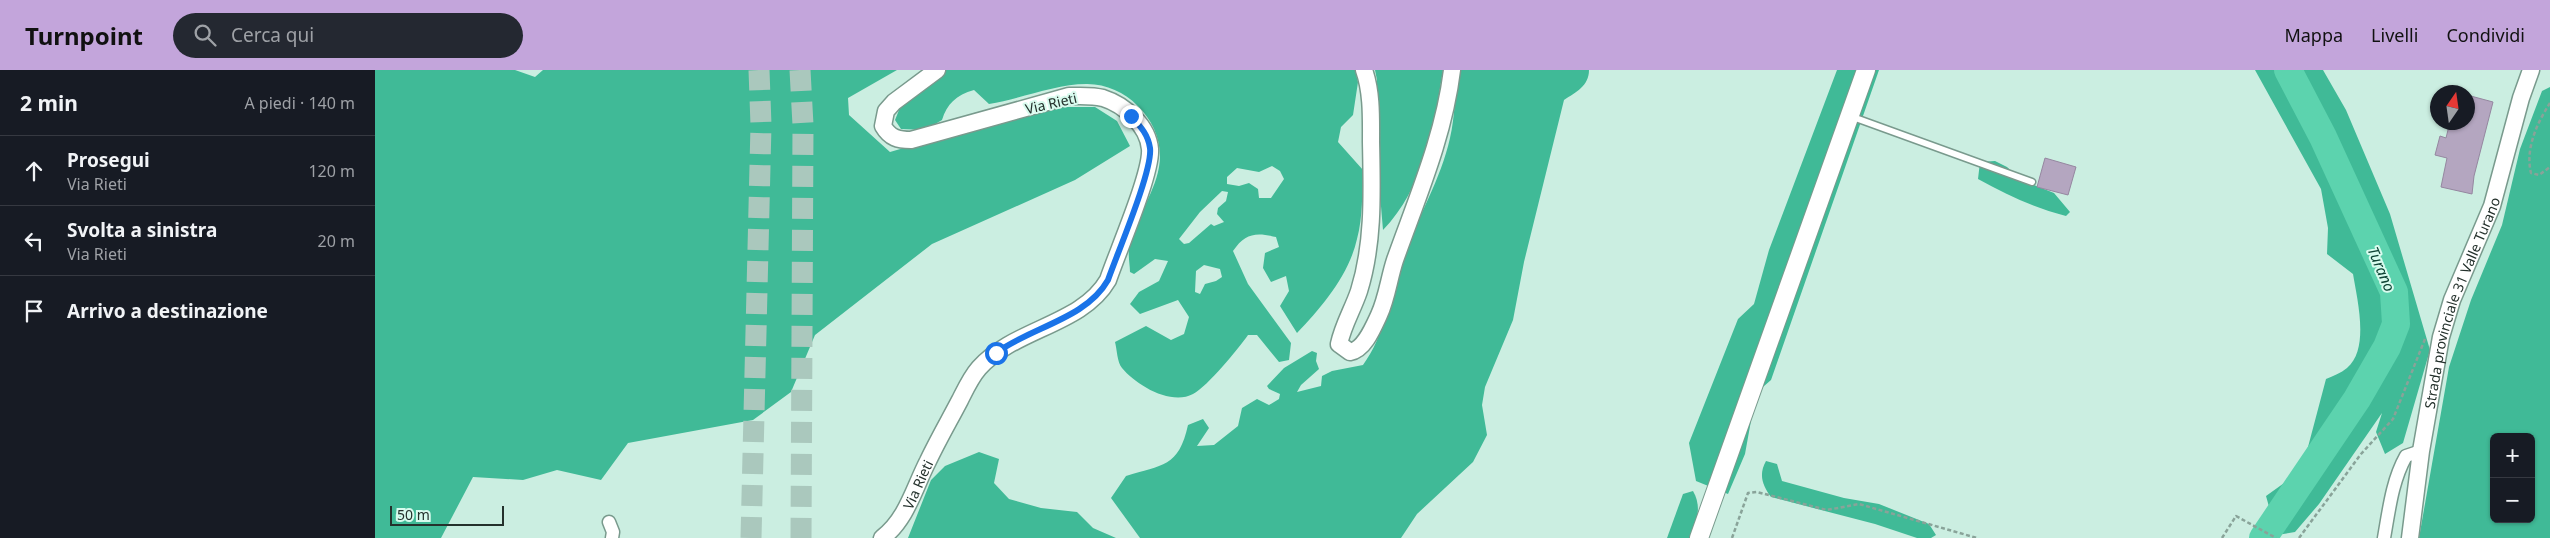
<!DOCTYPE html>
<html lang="it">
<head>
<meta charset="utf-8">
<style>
	:root { --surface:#171b24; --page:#242831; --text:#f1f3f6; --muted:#9ea1a6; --line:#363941; --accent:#c3a5db }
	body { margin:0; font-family:"Noto Sans",sans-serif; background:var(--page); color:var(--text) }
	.controls { position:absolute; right:15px; bottom:15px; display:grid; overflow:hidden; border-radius:8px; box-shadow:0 1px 4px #0004 }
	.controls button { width:45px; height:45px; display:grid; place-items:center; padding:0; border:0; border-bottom:1px solid var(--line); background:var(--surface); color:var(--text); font:25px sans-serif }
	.compass { position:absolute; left:2055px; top:15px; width:45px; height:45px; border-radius:50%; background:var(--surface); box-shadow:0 1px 4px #0004; rotate:13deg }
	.scale { position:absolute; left:15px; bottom:12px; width:114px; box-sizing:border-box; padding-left:5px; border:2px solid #24312c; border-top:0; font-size:14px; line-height:18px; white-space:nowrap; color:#24312c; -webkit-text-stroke:4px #d8fbee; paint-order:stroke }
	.stop { position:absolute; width:15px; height:15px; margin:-11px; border:4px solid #1a73e8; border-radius:50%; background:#fff }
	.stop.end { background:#1a73e8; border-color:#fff; box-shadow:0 1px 5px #0008 }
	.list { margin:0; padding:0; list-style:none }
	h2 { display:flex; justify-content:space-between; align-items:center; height:65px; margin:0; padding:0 20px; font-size:21px }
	h2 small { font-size:16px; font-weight:400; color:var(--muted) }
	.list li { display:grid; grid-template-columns:32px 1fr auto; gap:15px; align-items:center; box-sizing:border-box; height:70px; padding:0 20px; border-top:1px solid var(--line) }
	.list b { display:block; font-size:19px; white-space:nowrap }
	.list p { margin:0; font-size:16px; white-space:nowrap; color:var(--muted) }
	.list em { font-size:16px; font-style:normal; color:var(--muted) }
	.icon { flex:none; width:28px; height:28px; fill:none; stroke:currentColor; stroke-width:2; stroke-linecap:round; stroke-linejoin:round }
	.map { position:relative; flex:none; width:2175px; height:468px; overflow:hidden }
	header { display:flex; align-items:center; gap:30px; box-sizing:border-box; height:70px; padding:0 25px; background:var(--accent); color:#111 }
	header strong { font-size:24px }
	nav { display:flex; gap:28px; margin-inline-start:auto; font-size:18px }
	.search { width:350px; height:45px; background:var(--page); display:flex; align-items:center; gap:12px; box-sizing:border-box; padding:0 18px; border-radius:28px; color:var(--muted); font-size:19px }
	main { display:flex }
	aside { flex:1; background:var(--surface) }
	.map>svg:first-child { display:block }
	.forest { fill:#40ba97; fill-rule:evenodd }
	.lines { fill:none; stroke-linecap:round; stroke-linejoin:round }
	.river { stroke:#5cd3ae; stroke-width:28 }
	.building { fill:#b4a6c0; stroke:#9587a0 }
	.trunk-tunnel { stroke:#aac8bd; stroke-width:21; stroke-dasharray:21 11; stroke-linecap:butt }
	.service-casing { stroke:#799a8d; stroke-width:9 }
	.minor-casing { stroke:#799a8d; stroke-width:15 }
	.tertiary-casing { stroke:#799a8d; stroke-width:19 }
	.secondary-casing { stroke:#799a8d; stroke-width:20 }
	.path { stroke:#89a399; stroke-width:2.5; stroke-dasharray:4 2.5; stroke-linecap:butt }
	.service { stroke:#fff; stroke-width:6 }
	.minor { stroke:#fff; stroke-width:12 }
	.tertiary { stroke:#fff; stroke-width:16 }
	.secondary { stroke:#fff; stroke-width:18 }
	.route { stroke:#1a73e8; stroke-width:6 }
	.labels { text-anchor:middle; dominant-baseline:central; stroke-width:4; stroke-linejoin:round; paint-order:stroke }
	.street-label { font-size:14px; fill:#24312c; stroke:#d8fbee }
	.water-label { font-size:15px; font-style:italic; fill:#0e4334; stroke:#d8fbee }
</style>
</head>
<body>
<header>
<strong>Turnpoint</strong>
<div class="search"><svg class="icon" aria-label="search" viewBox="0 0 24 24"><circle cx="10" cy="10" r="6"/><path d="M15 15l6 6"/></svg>Cerca qui</div>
<nav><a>Mappa</a><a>Livelli</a><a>Condividi</a></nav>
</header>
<main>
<aside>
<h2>2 min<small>A piedi · 140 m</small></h2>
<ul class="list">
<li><svg class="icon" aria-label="ahead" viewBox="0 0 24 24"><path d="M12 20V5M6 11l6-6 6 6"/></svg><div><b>Prosegui</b><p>Via Rieti</p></div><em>120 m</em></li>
<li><svg class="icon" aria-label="left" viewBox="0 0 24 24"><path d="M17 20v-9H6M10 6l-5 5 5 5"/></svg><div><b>Svolta a sinistra</b><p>Via Rieti</p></div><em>20 m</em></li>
<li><svg class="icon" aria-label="arrive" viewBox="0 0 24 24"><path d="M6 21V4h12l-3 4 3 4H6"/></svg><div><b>Arrivo a destinazione</b></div></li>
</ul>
</aside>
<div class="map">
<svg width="2175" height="468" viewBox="0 0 2175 468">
	<rect width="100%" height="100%" fill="#cbeee1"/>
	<g class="forest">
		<polygon points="0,0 140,0 160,7 168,0 522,0 473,28 474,45 515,82 670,37 720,37 742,51 755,76 700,110 557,174 440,265 416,322 378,350 253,373 226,410 182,400 148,410 98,407 66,468 0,468"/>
		<path d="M569 0H980L983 12 978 45 966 57 963 72 988 100C987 123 988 147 982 169 974 205 947 237 922 263L905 236 914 221 911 206 896 212 888 198 890 183 904 177 901 167C881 162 870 163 858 181L873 214 916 273 914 290 904 292 882 265H873C863 279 833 316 818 324 796 336 761 315 747 298 742 292 742 279 740 272L771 256 796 270 809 264 814 247 803 230 765 244 755 234 764 222 784 211 793 191 780 189 759 204 755 202C755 195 753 186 754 179 758 151 779 126 784 97 792 55 753 13 711 14 681 14 645 29 614 34L599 20C581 25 572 34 567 50L550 60 526 59 520 50 528 30ZM897 96 905 101 909 109 896 128H884L883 119 874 113 864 116 852 114V107L862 98 884 102ZM847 121 853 122 851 131 843 138 842 144 849 152 839 156 836 154 814 173 809 174 804 169 825 142ZM829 195 845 199 847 207 841 211 830 214 825 224 820 222 821 201Z"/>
		<path d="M1000 0H1068C1059 56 1049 118 1008 160L998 42 1002 10Z"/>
		<path d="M1083 0H1214C1214 16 1201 22 1189 30L1149 192 1138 250 1110 317 1107 335 1112 365 1098 392 1042 444 1026 468H765L736 428 751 406C787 395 804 397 813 355L828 349 834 358 822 376 839 375 863 356 867 338 882 329 894 335 904 329 905 324 894 319 892 316 909 298 937 281 942 283 941 291 944 299 926 315 922 322 946 316 947 306 957 301 988 295C1010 265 1013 230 1025 196 1039 153 1065 113 1075 68 1080 46 1080 22 1083 0Z"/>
		<polygon points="1462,0 1504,0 1396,310 1381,323 1370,384 1353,424 1321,411 1314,373 1363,249 1379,234 1394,180"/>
		<path d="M1880 0H1948L1971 40 2015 144 2055 280 2028 373 2010 384 2001 362 2007 343 1944 434 1920 462 1902 465 1891 426 1923 403 1933 377 1951 309C1958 306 1966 303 1972 298 1995 279 1982 229 1978 204L1952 184 1953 158 1946 119Z"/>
		<path d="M2175 17V468H2044L2074 297 2096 230 2127 155 2145 79 2167 21ZM2119 367H2156V449H2119Z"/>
		<path d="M1620 91 1632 97 1646 110 1679 123 1695 142 1691 146C1659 138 1632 125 1603 109L1605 92Z"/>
		<polygon points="604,382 624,389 619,413 634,429 666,438 702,442 718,458 741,468 533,468 556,410 570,396"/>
		<path d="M1391 391 1402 394 1407 411 1469 428 1504 434 1554 454 1561 465 1556 468H1542L1500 454 1396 427C1388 416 1383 405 1391 391Z"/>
		<path d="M1318 421C1327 436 1322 452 1316 468H1292L1308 424Z"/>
	</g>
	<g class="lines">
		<polyline class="river" points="1888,468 1982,329 2012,277 2021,254 2019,222 1948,67 1913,0"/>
	</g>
	<g class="building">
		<polygon points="2092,25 2118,32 2099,106 2097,124 2066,117 2072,88 2060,85 2065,66 2071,68 2075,52 2092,52"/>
		<polygon points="1670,88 1701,97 1693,125 1662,117"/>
	</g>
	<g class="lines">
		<g class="trunk-tunnel">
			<polyline points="425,0 428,55 426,468"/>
			<polyline points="376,468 386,55 384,0"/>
		</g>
		<defs>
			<polyline id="service" points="1475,46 1657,112"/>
			<g id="minor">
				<polyline points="234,452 238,462 237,468"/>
				<path d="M2009 468C2014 440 2017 411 2031 386L2046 381"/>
			</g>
			<g id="tertiary">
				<path d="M989 0C997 22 996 49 996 72 997 122 999 173 984 221 978 239 968 255 964 274L975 282C989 280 998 258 1004 245 1012 228 1014 208 1020 190 1042 128 1069 66 1077 0"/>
				<path id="s1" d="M507 468C532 449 539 418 553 391 563 370 574 351 585 330 590 320 596 307 604 298 640 258 707 255 733 210 742 183 777 103 775 79 773 56 750 35 728 28 717 25 705 26 694 26L536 70C523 70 515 68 508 56L511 41 519 32 562 0"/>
				<path id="s2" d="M2035 468 2046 381 2066 267 2077 230 2117 136 2146 28 2156 0"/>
			</g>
			<polyline id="secondary" points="1324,468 1491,0"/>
		</defs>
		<use href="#service" class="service-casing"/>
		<use href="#minor" class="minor-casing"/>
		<use href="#tertiary" class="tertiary-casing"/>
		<use href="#secondary" class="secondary-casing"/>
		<g class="path">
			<path d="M2175 33C2162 53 2150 79 2156 103L2164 105 2175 97"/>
			<polyline points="1357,468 1373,423 1382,422 1452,440 1484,434 1602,468"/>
			<polyline points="1847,468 1861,446 1901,468"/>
			<polyline points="1924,468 1986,384 2018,349 2050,269"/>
		</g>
		<use href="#service" class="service"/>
		<use href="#minor" class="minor"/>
		<use href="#tertiary" class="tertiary"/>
		<use href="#secondary" class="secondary"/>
	</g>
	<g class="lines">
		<path class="route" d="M621 283C656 257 711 249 733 210 742 184 778 100 775 78 773 64 765 56 756 46"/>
	</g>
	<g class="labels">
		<g class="street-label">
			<text transform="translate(676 33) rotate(-13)">Via Rieti</text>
			<text stroke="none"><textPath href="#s2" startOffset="242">Strada provinciale 31 Valle Turano</textPath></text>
			<text stroke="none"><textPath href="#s1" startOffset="65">Via Rieti</textPath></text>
		</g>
		<g class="water-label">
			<text transform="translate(2007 199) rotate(67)">Turano</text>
		</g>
	</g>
</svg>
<div class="controls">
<button>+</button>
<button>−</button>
</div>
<svg class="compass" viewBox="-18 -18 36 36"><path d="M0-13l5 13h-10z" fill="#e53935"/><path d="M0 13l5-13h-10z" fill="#9ea1a6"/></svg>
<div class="scale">50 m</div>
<div class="stop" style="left:621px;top:283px"></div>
<div class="stop end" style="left:756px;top:46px"></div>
</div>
</main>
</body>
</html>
